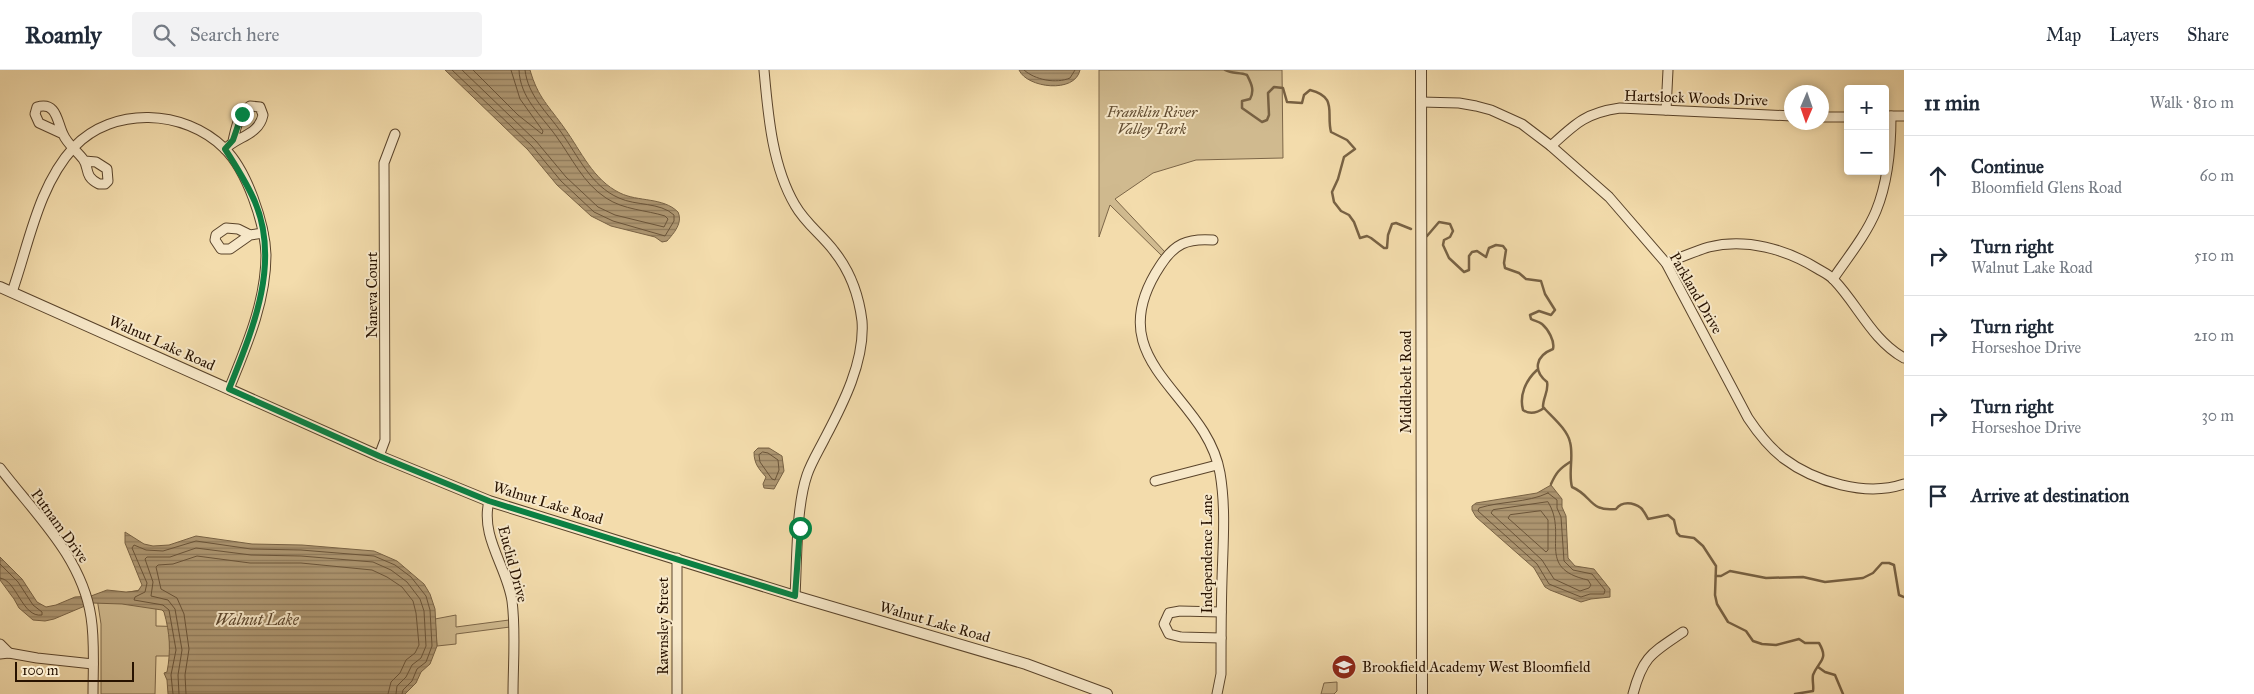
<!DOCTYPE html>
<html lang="en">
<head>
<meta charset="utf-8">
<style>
	:root { --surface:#fff; --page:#f2f2f3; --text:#1f2937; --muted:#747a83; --line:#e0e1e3 }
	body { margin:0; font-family:"IM FELL Great Primer",serif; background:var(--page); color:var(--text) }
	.controls { position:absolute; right:15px; top:15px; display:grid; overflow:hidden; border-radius:5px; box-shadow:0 2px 8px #0003 }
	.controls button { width:45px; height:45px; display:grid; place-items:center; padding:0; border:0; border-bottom:1px solid var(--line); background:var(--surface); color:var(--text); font:25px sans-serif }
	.compass { position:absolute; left:1784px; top:15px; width:45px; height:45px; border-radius:50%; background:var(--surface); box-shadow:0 2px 8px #0003; rotate:182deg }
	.scale { position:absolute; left:15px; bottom:12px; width:119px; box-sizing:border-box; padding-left:5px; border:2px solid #271200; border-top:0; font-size:14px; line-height:18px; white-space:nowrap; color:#271200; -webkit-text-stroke:4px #f7e8c9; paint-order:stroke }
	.stop { position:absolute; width:15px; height:15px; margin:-11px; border:4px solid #0b8043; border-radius:50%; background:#fff }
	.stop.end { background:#0b8043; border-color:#fff; box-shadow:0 1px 5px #0008 }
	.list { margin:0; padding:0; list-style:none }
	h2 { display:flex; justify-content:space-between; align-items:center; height:65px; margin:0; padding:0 20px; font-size:21px }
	h2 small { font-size:16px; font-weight:400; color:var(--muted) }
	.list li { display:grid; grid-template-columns:32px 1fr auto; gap:15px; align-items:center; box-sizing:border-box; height:80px; padding:0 20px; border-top:1px solid var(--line) }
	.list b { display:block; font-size:19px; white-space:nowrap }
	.list p { margin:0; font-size:16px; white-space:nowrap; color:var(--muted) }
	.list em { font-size:16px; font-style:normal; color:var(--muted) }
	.icon { flex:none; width:28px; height:28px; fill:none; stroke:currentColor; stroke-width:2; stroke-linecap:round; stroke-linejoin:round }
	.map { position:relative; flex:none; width:1904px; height:624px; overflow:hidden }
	header { display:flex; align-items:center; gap:30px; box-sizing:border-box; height:70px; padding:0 25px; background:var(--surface); border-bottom:1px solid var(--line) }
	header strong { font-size:24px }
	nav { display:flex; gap:28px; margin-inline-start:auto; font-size:18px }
	.search { width:350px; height:45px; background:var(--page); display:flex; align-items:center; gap:12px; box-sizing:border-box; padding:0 18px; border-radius:5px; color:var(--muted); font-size:19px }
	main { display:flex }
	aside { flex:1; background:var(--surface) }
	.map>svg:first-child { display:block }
	.green { fill:#d0ba8f; stroke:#7c6648 }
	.water { fill:url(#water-rules); stroke:#786244 }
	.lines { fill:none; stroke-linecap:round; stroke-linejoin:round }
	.shore { stroke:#6a5439; stroke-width:1 }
	.stream { stroke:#786244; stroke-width:2.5 }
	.minor-casing { stroke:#5a442b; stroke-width:11 }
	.tertiary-casing { stroke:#5a442b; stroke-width:12 }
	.minor { stroke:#f7e8c9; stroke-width:9 }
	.tertiary { stroke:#f7e8c9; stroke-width:10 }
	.route { stroke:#0b8043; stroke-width:6 }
	.labels { text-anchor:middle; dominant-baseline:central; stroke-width:4; stroke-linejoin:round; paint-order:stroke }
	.street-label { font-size:15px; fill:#271200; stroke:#f7e8c9 }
	.park-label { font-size:15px; font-style:italic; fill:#624d32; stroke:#f7e8c9 }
	.poi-label { font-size:15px; fill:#271200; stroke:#f7e8c9; text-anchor:start }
	.water-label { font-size:16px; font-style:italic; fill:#5d472e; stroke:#f7e8c9 }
</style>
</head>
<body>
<header>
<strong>Roamly</strong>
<div class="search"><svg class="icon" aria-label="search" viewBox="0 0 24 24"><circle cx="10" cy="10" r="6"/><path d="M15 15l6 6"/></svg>Search here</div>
<nav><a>Map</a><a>Layers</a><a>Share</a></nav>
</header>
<main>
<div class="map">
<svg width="1904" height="624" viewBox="0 0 1904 624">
	<defs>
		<pattern id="water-rules" width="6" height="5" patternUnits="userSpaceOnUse" patternTransform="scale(1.25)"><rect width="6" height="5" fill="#ae9772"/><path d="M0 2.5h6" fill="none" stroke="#8e7a5b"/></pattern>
	</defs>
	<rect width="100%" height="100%" fill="#f3dcac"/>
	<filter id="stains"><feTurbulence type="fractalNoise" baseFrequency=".004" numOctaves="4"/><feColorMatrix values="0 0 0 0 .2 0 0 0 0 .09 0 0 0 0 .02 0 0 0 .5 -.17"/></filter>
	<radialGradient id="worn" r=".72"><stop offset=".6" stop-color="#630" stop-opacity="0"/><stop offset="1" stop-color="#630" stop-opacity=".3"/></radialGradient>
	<g class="green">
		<polygon points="1099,0 1282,0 1283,88 1196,90 1153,103 1115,129 1165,182 1162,186 1110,135 1099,167"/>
		<polygon points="156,517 156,556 192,557 192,586 156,586 155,624 101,624 101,554 97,528"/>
		<polygon points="456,545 456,557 509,550 510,557 456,564 456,574 437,576 435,549"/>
		<polygon points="1337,612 1337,621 1334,624 1321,624 1324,613"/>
	</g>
	<g class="water">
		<path d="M445 0H530C538 28 549 36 565 59 581 81 593 110 620 123 638 132 663 127 678 142 683 153 674 163 667 171L662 172 655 167 611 156 591 146 557 115 528 80Z"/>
		<path d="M1019 0H1080C1075 24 1027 18 1019 0Z"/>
		<path d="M758 378H769L782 386 784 401 774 419 764 418 763 414 766 407C759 399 754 394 754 382Z"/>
		<polygon points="1551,415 1562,429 1562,437 1566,446 1568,488 1575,496 1594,499 1610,519 1610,527 1591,529 1581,532 1550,520 1545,517 1534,498 1476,447 1472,440 1472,436 1476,433 1537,423"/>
		<path d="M125 462 144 474 153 476 169 475 196 466 252 474 302 475 374 481 397 491 424 514 430 524 435 539 437 576 430 594 421 602 416 613 405 624H168L167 610 164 603 167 602C171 581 170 563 164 542L162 540 122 534 92 533 54 549 45 551 33 550 19 538 14 529 0 510V487L22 509 37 532 46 537 56 535 75 527 91 526 107 520 126 522 138 521 142 515 125 473Z"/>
	</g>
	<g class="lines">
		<g class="shore">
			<path d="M452 0 532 76 561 111 594 142 613 151 665 166 674 151V145C660 132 636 136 619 128 591 116 578 86 561 62 547 42 528 26 525 0"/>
			<path d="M462 0 536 71 566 107 598 137 615 145 664 157 668 149 665 146C646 140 624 140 606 128 583 113 572 88 556 66 541 45 520 28 519 0"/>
			<polyline points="473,0 518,45 542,64 543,61 520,29 511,0"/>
			<path d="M1024 0C1035 10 1056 14 1070 8L1075 0"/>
			<polygon points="763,382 768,383 778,390 779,400 775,410 772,409 760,392 759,385"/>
			<path d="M1548 423 1557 430V438L1561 447 1564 491 1573 500 1592 504 1605 520 1604 524H1590L1581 527 1549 514 1537 494 1478 441 1479 438C1501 431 1527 433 1548 423Z"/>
			<path d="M1548 432C1569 465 1534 498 1588 510L1591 515 1589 518 1580 521 1554 509 1542 490 1491 443 1493 440Z"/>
			<polygon points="1541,441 1548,450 1548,480 1546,482 1508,448 1510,445"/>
			<path d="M0 494 18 512 33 535 42 542V545C22 548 17 510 0 508"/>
			<polyline points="173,624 171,605 176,580 169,540 163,535 134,530 135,527 145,522 147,513 132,478 134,475 146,480 163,481 196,471 251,479 301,480 374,486 395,495 411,507 426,526 430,540 432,576 426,592 417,599 412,611 403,620 402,624"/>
			<polyline points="179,624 178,605 182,580 175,539 168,530 151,526 153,512 145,489 147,487 170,487 196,478 251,485 301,486 373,492 391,500 407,512 420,529 424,541 426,576 421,588 412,595 406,607 397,616 396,624"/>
			<polyline points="186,624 185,605 189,579 184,544 177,528 161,519 156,497 158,495 173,494 197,486 250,493 301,493 372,500 387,507 402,517 413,531 416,543 419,575 415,583 406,590 400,603 391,612 388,624"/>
		</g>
		<g class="stream">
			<path d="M1225 0C1232 4 1240 2 1247 5 1251 13 1255 20 1250 29L1242 31V38L1262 52 1267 50 1269 45 1268 23 1274 17 1283 18 1287 32 1302 33 1304 25 1310 20C1338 27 1326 43 1331 62L1347 70 1355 79 1344 87 1338 109 1332 122 1334 132 1341 141 1349 145 1354 152 1360 168 1367 166 1371 168 1384 178H1387L1388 165 1392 154 1396 153 1411 159"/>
			<path d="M1427 166 1439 152 1450 154 1453 161 1450 167 1444 170 1443 175 1449 188 1464 202 1469 200V186L1472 182 1477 181 1486 187 1489 178 1496 175 1503 176 1506 180 1504 193 1505 198 1519 203 1526 209 1541 211 1545 224 1555 240 1551 245 1539 241 1530 245 1531 249C1534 251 1539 251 1542 254 1548 259 1555 271 1553 279 1535 286 1533 301 1547 312 1549 321 1543 327 1543 337 1552 347 1567 359 1570 372 1574 387 1568 402 1572 417 1593 426 1589 442 1616 439 1622 431 1633 432 1641 438 1644 441 1646 445 1648 449L1668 445 1674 450 1677 463 1680 466 1694 468 1703 476 1716 496 1715 525 1717 534 1728 552 1746 561 1753 571 1762 574 1776 575 1799 569 1805 573H1819C1829 590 1819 590 1813 605 1812 611 1814 616 1813 621L1795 624"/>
			<path d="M1537 300C1526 310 1519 325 1523 340 1530 345 1537 343 1544 338"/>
			<path d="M1551 414C1556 403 1559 399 1570 392"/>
			<polyline points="1716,506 1721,506 1730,501 1766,508 1803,507 1825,512 1863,508 1873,503 1882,493 1889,493 1894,495 1899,525 1904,527"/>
			<polyline points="1818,597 1825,602 1835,605 1843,624"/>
		</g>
		<defs>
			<g id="minor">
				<path d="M764 0C768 44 772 96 795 135 805 153 822 165 834 181 850 201 859 226 862 251 865 291 843 334 825 368 819 380 811 393 807 405 796 437 797 491 795 526"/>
				<path d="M1421 32 1459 33 1476 36 1491 40 1522 54 1551 76 1609 127 1666 193 1748 348C1758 363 1769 377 1783 388 1815 412 1866 427 1904 414"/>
				<polyline points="1666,40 1668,0"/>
				<polyline points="1885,46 1904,46"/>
				<polyline points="1822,47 1848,47"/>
				<path d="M63 64 39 53 35 44 37 37C57 31 57 52 63 64 67 74 77 81 83 89 90 98 83 106 99 114H105L108 111 107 99 96 92 85 91"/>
				<path d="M1551 76C1575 54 1585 43 1620 38L1792 46"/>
				<path d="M225 79C238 66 259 65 263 45L260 37 250 36C238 44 236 58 233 71"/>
				<polyline points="250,165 230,179 221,179 215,170 216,165 226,158 238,159 250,165 263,163"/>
				<path d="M1213 170C1187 168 1174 174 1160 196 1096 293 1206 322 1220 403 1226 438 1223 474 1222 509 1221 541 1221 572 1221 604L1217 624"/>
				<path d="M1666 193C1680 188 1695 181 1709 177 1746 168 1786 179 1818 199 1823 202 1830 205 1834 210 1858 235 1872 270 1904 288"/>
				<path d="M1833 209C1848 187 1866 165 1876 141 1888 112 1891 77 1891 46"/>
				<path d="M12 222C29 174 38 116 74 77 113 36 184 39 224 78 247 100 265 154 266 185 266 232 246 277 229 319"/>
				<polyline points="379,386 385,370 384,93 395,64"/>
				<path d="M0 398C35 444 82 487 91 547 95 572 93 599 93 624"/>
				<polyline points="1155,411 1217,395"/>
				<path d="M489 431C480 467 507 497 512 531 516 561 513 594 513 624"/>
				<polyline points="1221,568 1181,567 1169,564 1164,554 1169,543 1180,541 1221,542"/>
				<polyline points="0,574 9,583"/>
				<polyline points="0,584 9,583 37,588 93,594"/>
				<polyline points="677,624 677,488"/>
				<path d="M1633 624C1643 586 1652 583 1683 562"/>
			</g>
			<g id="tertiary">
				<polyline points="1421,0 1422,624"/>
				<polyline points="0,217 379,386 489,431 795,526 1026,594 1107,624"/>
			</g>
		</defs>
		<use href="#minor" class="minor-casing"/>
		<use href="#tertiary" class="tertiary-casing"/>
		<use href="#minor" class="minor"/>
		<use href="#tertiary" class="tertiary"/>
	</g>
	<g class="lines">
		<path class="route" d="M242 44 233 70 225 79C236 96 247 113 255 132 281 194 252 261 229 319L379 386 489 431 795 526 800 458"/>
	</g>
	<defs>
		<symbol id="school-disc" viewBox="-11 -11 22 22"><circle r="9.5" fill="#8f2418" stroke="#f7e8c9"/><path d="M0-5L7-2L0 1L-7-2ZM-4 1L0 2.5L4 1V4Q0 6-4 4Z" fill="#fff"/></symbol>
	</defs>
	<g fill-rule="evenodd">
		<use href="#school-disc" x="1330" y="583" width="28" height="28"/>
	</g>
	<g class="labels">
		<g class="street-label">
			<text transform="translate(1696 28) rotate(2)">Hartslock Woods Drive</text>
			<text transform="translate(1696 223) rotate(60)">Parkland Drive</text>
			<text transform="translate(372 225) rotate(-90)">Naneva Court</text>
			<text transform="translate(162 273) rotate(24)">Walnut Lake Road</text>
			<text transform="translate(1406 312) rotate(-90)">Middlebelt Road</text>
			<text transform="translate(548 433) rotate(17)">Walnut Lake Road</text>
			<text transform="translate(60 456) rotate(54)">Putnam Drive</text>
			<text transform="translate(1207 484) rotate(-90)">Independence Lane</text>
			<text transform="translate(513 494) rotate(75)">Euclid Drive</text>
			<text transform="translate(935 552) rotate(16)">Walnut Lake Road</text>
			<text transform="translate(663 556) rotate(-90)">Rawnsley Street</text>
		</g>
		<g class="park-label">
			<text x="1152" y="42">Franklin River<tspan x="1152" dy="17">Valley Park</tspan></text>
		</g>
		<g class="poi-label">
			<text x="1362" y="597">Brookfield Academy West Bloomfield</text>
		</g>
		<g class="water-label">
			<text x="257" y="549">Walnut Lake</text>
		</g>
	</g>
	<rect width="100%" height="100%" filter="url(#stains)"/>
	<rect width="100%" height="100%" fill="url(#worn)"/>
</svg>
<div class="controls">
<button>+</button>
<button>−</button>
</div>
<svg class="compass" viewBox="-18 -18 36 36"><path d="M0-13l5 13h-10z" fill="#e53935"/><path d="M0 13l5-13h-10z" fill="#747a83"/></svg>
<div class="scale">100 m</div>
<div class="stop" style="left:800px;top:458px"></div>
<div class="stop end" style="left:242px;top:44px"></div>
</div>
<aside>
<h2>11 min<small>Walk · 810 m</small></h2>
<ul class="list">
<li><svg class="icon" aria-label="ahead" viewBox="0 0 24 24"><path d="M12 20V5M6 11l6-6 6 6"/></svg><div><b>Continue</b><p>Bloomfield Glens Road</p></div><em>60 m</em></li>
<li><svg class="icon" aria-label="right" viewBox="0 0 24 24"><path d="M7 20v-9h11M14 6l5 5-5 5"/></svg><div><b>Turn right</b><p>Walnut Lake Road</p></div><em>510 m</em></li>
<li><svg class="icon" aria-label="right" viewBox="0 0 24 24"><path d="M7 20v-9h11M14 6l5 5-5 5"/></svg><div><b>Turn right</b><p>Horseshoe Drive</p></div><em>210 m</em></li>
<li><svg class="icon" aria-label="right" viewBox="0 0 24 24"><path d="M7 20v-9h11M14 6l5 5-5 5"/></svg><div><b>Turn right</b><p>Horseshoe Drive</p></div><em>30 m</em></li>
<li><svg class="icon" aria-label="arrive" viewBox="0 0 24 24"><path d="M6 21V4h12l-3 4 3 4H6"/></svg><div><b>Arrive at destination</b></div></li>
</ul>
</aside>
</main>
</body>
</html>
